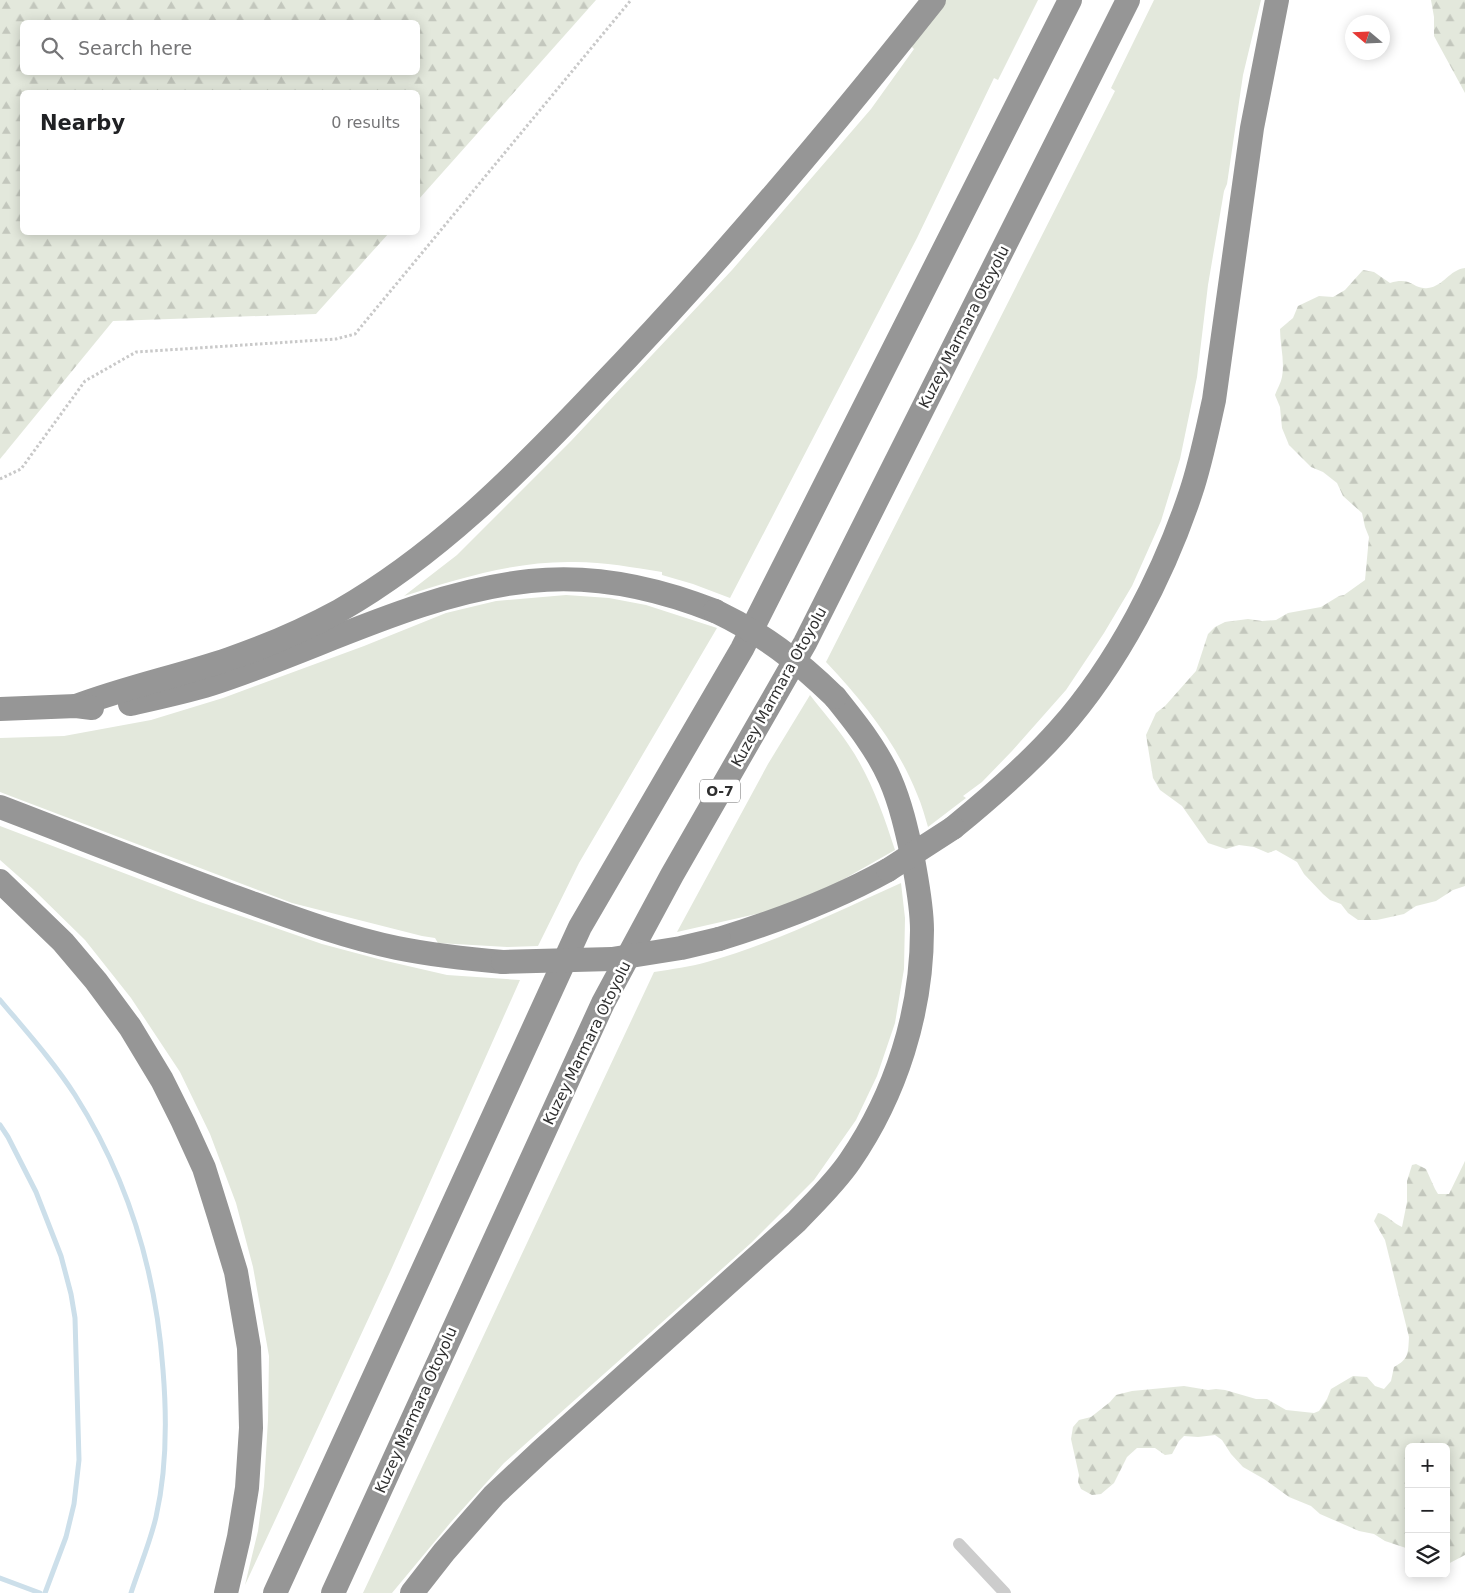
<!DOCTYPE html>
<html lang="en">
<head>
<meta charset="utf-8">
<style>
	:root { --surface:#fff; --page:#f6f6f6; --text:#202124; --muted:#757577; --line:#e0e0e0 }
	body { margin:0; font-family:"DejaVu Sans",sans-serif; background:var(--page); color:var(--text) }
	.controls { position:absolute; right:15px; bottom:15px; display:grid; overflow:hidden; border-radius:8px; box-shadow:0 2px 12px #0003 }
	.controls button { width:45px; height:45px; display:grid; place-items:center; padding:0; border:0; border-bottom:1px solid var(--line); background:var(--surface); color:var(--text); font:25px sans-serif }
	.compass { position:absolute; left:1345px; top:15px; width:45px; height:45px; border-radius:50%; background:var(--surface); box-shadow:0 2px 12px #0003; rotate:289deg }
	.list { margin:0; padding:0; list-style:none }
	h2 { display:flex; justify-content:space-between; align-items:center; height:65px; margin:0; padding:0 20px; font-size:21px }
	h2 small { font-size:16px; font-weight:400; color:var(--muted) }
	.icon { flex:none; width:28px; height:28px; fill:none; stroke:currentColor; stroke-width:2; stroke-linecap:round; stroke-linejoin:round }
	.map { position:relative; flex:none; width:1465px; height:1593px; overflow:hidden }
	.search { position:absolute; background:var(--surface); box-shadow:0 2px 12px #0003; left:20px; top:20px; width:400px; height:55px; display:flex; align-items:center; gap:12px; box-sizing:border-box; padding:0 18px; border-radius:8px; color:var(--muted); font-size:19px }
	.panel { position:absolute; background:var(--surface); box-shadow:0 2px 12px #0003; left:20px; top:90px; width:400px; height:145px; border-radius:8px }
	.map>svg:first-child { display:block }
	.green { fill:#e3e8dc }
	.forest { fill:url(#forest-firs); fill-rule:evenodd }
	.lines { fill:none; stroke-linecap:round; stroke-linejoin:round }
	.stream { stroke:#ccdfea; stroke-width:5 }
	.path { stroke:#c9c9c9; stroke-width:3; stroke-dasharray:2.5 2.5; stroke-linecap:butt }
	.minor { stroke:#ccc; stroke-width:12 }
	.motorway { stroke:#969696; stroke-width:24 }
	.motorway-bridge { stroke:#969696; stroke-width:24 }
	.labels { text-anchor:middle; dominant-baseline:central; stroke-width:5; stroke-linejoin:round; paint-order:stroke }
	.shield { fill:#fff; stroke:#6d6d6d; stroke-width:1 }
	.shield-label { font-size:14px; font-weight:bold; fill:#2f2f2f }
	.street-label { font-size:15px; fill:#2f2f2f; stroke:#fff }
</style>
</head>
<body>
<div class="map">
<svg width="1465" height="1593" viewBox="0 0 1465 1593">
	<defs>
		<pattern id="forest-firs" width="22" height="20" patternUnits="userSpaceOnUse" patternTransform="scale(1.25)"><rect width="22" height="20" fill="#e3e8dc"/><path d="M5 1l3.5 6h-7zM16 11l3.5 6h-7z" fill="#c3c7bd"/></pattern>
	</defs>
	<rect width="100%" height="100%" fill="#fff"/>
	<g class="green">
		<path d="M946 0H1038L998 80 994 78 917 238 730 598 693 584 662 575V572C631 567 600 561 568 562 512 562 457 579 404 596L457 555 571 441 732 270 871 109 914 49 911 46Z"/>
		<path d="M1154 0H1261L1243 75 1227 184 1224 191 1208 285 1197 377 1180 459 1161 521 1132 586 1104 633 1066 690 1012 751 982 782 963 796 966 798 928 827C925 817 922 805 917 794 897 744 863 701 826 662L1115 91 1111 88Z"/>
		<polygon points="566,595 609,598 646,605 717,628 579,863 538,946 507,947 438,943 435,938 422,936 292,903 0,792 0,738 64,736 151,720 223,698 364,646 446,613 496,601"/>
		<path d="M810 695C822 711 837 727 848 744 870 776 883 813 895 850L837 883 774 910 677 932 768 764Z"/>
		<polygon points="0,826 200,902 322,944 382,960 447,975 520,980 390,1272 245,1585 258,1531 264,1486 268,1420 269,1356 253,1267 236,1203 210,1134 180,1072 131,998 85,940 34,890 0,860"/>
		<path d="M901 883 905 918 904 969 895 1023 877 1076 856 1120 814 1180 751 1243 504 1463 451 1522 392 1593H363L654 972C672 969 690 967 707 962 773 944 838 911 901 883Z"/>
	</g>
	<g class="forest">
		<path d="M0 0H596L418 200V92H22V232L389 233 316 314 113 321 0 459ZM418 22V72H22V22Z"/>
		<polygon points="1431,0 1465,0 1465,93 1434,36 1434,17"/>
		<path d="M1465 268V886L1453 890 1436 901 1416 906 1404 914 1377 920H1358L1348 913 1341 904 1330 900 1323 894 1304 874 1297 862 1276 850 1268 853 1254 847 1239 845 1226 849 1208 843 1182 806 1160 790 1153 778 1146 735 1156 713 1165 706 1196 671 1208 634 1215 627 1225 622 1248 619 1262 621 1276 620 1288 613 1321 607 1339 596 1344 595 1365 580 1369 537 1365 527 1362 513 1343 496 1337 483 1323 472 1311 467 1289 445 1282 428 1280 407 1275 395C1277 389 1281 383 1282 377 1285 361 1280 345 1280 329L1293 318 1298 306 1319 296 1333 297 1345 290 1363 270 1374 272 1390 283C1412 276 1413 290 1428 288 1444 286 1449 270 1465 268Z"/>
		<path d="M1465 1161V1555L1446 1565V1447H1409V1549L1385 1541 1374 1534 1359 1531 1320 1514 1311 1506 1289 1497 1264 1479 1243 1467 1231 1454 1222 1440 1215 1435 1198 1437 1184 1436 1179 1441 1172 1454 1165 1455 1155 1448H1137L1127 1457 1114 1483 1101 1494 1092 1495 1081 1489 1078 1482 1079 1475 1071 1439 1073 1427 1079 1420 1091 1417 1110 1402 1116 1395 1132 1391 1184 1386 1208 1390 1216 1389 1225 1390 1256 1399H1267L1286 1410 1314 1413 1319 1411 1327 1399 1331 1389 1353 1376 1367 1377 1375 1386 1384 1389 1391 1381 1394 1367C1409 1359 1408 1353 1409 1337L1385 1240 1374 1221 1378 1213C1386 1214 1394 1224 1402 1227L1407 1202V1181L1412 1165 1416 1164 1426 1169 1435 1189 1438 1194H1449Z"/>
	</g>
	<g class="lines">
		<g class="stream">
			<path d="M0 1000C26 1031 53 1061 75 1095 129 1180 156 1271 163 1370 167 1419 167 1469 156 1517 150 1543 139 1568 131 1593"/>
			<polyline points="0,1125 8,1137 36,1192 61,1256 71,1294 75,1318 79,1460 74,1504 66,1537 45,1593"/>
			<polyline points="0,1578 40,1593"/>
		</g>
		<polyline class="path" points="0,479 21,469 85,381 136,352 336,339 355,334 631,0"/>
		<polyline class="minor" points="959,1544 1005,1593"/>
		<g class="motorway">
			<path d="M130 704C157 698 185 692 211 684 317 650 418 593 530 581 593 574 657 588 715 611"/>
			<path d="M76 706C126 687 179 676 229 659 267 646 304 630 339 611 437 555 517 474 594 393 715 268 826 136 934 0"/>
			<polyline points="0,709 76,706 92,708"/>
			<path d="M0 807C76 836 151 866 227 894 283 914 339 936 397 948 432 955 467 959 503 962"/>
			<path d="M953 828C991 797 1027 766 1059 730 1117 665 1164 574 1191 492 1201 462 1207 431 1214 400L1252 128 1277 0"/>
			<polyline points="0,881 63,942 96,981 130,1027 162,1080 183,1122 204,1168 219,1216 236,1272 249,1348 251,1428 247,1488 239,1537 226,1593"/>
			<path d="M719 939C778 921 834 900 888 870"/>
			<polyline points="275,1593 580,927 742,649 1070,0"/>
			<polyline points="333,1593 603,1003 672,875 805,643 1128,0"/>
			<path d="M412 1593 444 1552 494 1495 541 1451 797 1221C815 1202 835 1183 850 1161 896 1094 922 1012 922 930 922 906 917 882 913 859 907 832 901 804 890 779 877 749 855 722 835 697"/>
		</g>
		<g class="motorway-bridge">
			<path d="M715 611C763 634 797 660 835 697"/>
			<polyline points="888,870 953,828"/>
			<polyline points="503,962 612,959 681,948 719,939"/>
		</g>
	</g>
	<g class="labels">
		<rect class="shield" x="700" y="779.5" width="40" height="23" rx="4"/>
		<g class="shield-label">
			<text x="720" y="791">O-7</text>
		</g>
		<g class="street-label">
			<text transform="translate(964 327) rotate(-63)">Kuzey Marmara Otoyolu</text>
			<text transform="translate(779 687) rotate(-61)">Kuzey Marmara Otoyolu</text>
			<text transform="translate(587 1043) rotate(-64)">Kuzey Marmara Otoyolu</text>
			<text transform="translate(416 1410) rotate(-66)">Kuzey Marmara Otoyolu</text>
		</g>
	</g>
</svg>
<div class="controls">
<button>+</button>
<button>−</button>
<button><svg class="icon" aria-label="layers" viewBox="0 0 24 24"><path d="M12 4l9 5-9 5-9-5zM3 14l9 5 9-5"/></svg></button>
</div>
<svg class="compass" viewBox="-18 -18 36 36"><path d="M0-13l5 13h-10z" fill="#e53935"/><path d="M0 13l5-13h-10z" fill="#757577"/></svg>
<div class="search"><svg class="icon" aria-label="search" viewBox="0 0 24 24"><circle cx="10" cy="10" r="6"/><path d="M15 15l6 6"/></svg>Search here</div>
<section class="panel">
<h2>Nearby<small>0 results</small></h2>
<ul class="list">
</ul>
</section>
</div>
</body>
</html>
